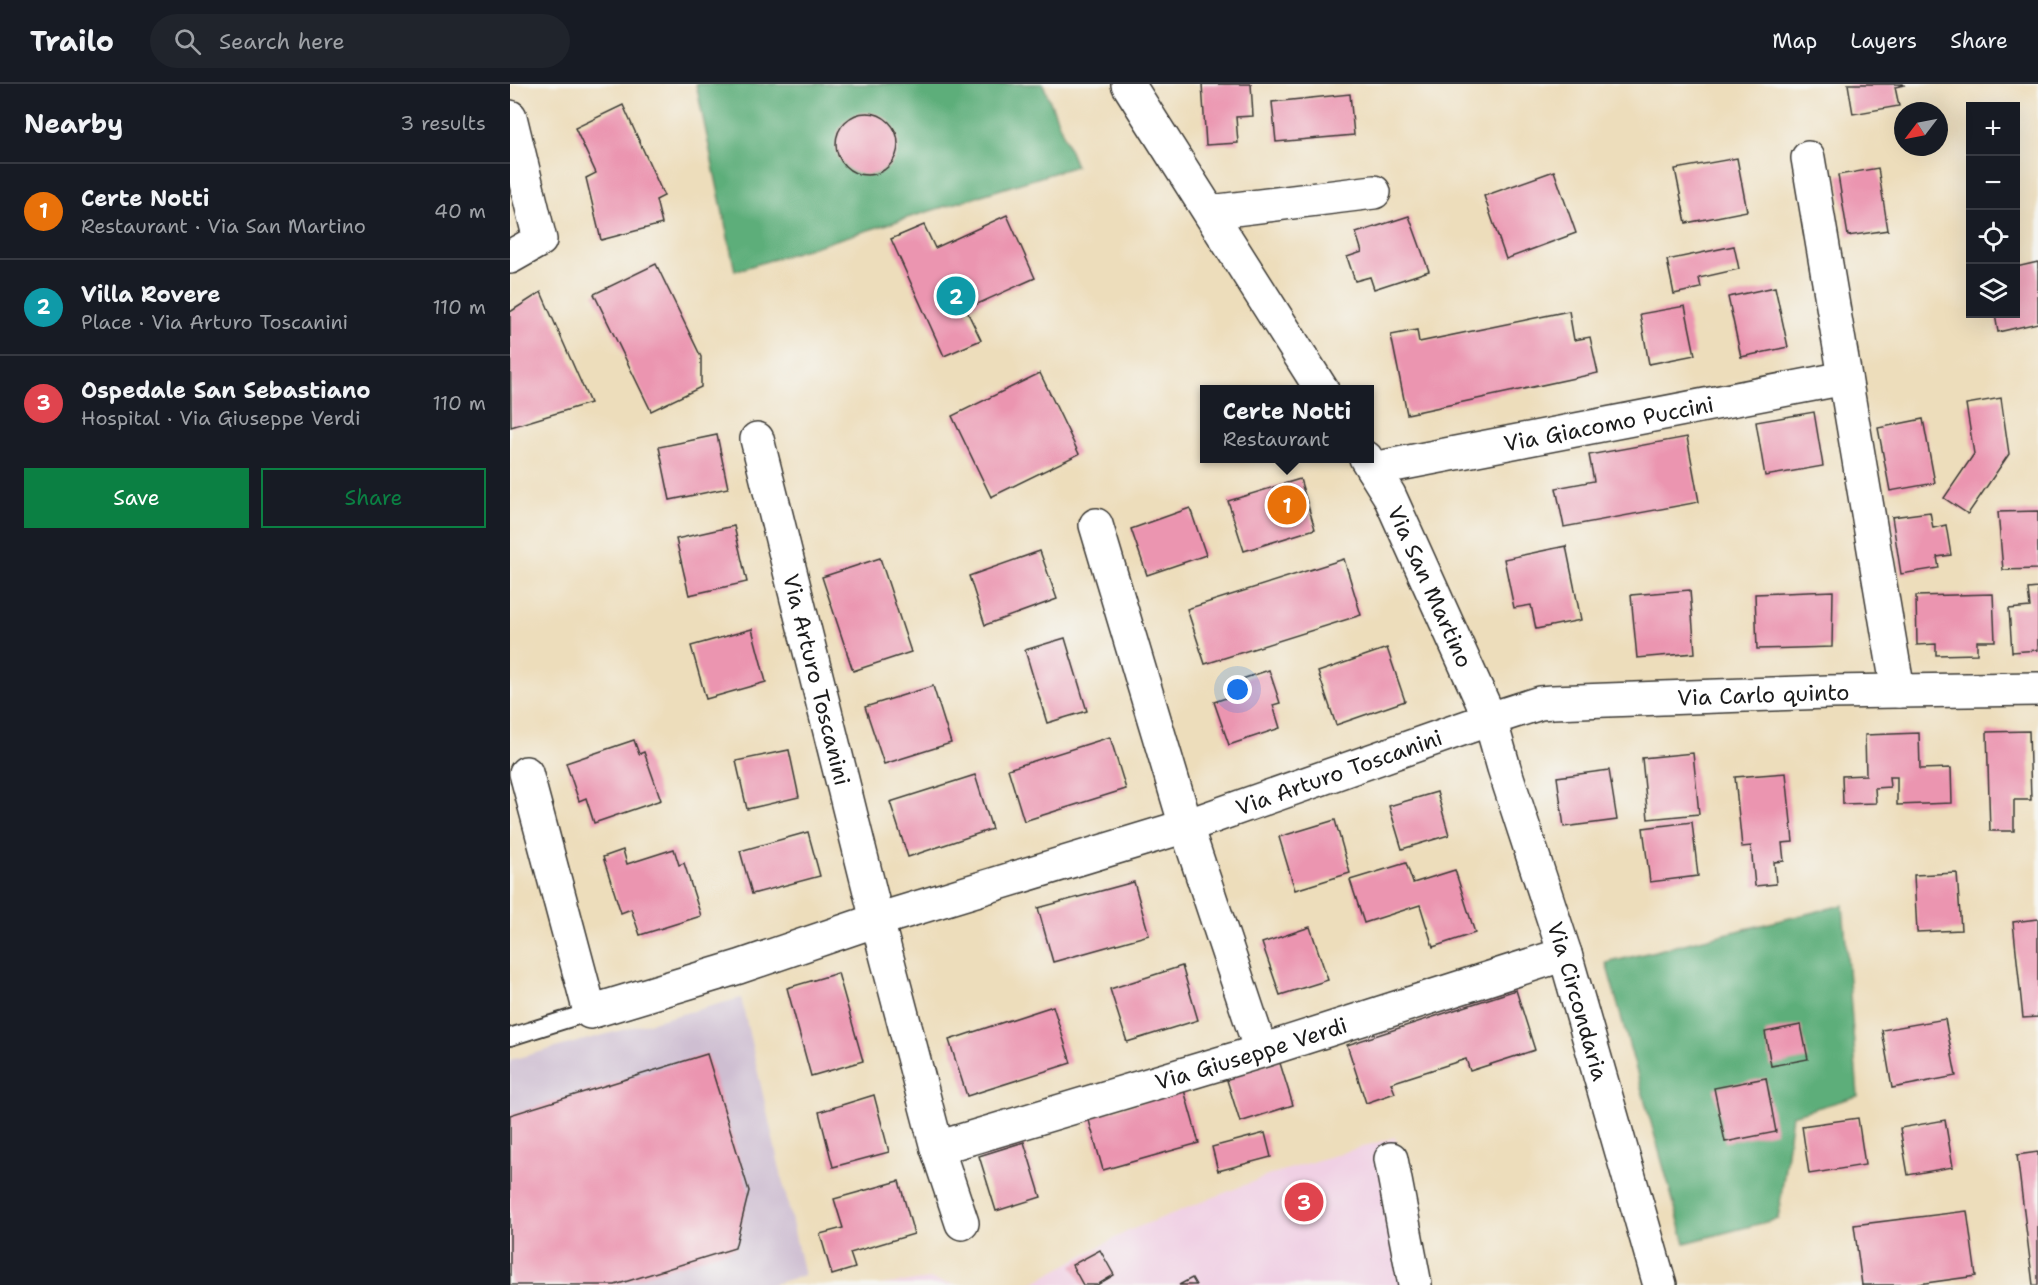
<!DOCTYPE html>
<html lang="en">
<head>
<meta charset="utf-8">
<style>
	:root { --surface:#171b24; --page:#20242c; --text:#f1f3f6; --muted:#9ea1a6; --line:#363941; --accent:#0b8043 }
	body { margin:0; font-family:"Shantell Sans",sans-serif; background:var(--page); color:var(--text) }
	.controls { position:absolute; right:18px; top:18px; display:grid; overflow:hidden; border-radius:0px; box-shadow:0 6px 24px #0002 }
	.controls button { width:54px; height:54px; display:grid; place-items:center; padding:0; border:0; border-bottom:2px solid var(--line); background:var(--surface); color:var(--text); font:30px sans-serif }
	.compass { position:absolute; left:1384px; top:18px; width:54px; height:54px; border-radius:50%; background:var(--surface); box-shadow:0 6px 24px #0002; rotate:238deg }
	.you { position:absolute; left:728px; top:606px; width:21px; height:21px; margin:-15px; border:4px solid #fff; border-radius:50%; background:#1a73e8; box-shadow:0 0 0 9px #1a73e833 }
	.badge { display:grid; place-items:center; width:39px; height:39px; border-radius:50%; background:var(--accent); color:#fff; font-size:20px; font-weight:700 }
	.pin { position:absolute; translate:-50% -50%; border:3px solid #fff; box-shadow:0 2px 6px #0006 }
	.popup { position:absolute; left:690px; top:301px; width:174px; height:78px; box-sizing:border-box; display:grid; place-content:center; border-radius:0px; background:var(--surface); filter:drop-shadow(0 2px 4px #0005); font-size:20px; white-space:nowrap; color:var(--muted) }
	.popup b { font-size:22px; color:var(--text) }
	.popup::after { content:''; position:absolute; left:50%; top:100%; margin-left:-12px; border:12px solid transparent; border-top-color:var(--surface) }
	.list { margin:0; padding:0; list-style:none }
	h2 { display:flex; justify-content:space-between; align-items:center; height:78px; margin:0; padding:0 24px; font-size:26px }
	h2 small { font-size:20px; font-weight:400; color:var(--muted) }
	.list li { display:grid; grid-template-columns:39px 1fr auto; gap:18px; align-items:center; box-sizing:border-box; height:96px; padding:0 24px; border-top:2px solid var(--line) }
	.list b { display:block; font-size:22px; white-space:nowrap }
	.list p { margin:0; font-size:20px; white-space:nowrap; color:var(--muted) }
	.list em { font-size:20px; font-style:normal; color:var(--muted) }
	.actions { display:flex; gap:12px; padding:18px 24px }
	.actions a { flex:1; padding:14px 0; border:2px solid var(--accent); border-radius:0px; text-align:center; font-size:21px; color:var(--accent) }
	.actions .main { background:var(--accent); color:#fff }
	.icon { flex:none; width:33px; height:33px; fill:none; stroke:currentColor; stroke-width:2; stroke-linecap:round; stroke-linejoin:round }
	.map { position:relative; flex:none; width:1528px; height:1201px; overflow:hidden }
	header { display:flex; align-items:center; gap:36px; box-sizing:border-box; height:84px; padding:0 30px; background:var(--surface); border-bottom:2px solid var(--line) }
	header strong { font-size:28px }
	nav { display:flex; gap:33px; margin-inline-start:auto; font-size:21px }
	.search { width:420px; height:54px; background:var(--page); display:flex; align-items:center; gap:15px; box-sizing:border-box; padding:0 21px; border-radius:33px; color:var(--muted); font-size:22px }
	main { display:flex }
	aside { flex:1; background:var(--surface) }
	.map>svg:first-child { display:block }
	.built { fill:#f0d0e4 }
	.industrial { fill:#cebed1 }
	.forest { fill:#5dae7a; stroke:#3c654b; stroke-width:1.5 }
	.building { fill:#eb95b0 }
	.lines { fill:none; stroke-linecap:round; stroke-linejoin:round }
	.lane-casing { stroke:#3b3934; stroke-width:20 }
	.street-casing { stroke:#3b3934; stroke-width:36 }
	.secondary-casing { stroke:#3b3934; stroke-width:36 }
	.lane { stroke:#fff; stroke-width:16 }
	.street { stroke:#fff; stroke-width:33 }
	.secondary { stroke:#fff; stroke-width:33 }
	.labels { text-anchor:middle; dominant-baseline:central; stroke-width:6; stroke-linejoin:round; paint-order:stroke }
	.street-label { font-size:22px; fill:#1c1c1c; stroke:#f6f6f2 }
</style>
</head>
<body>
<header>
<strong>Trailo</strong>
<div class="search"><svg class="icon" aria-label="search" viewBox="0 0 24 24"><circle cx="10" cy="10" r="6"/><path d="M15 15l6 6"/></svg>Search here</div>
<nav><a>Map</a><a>Layers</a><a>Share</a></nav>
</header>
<main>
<aside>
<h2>Nearby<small>3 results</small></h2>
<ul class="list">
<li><span class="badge" style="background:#e8710a">1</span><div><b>Certe Notti</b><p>Restaurant · Via San Martino</p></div><em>40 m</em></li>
<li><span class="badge" style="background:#0f9aa8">2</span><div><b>Villa Rovere</b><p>Place · Via Arturo Toscanini</p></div><em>110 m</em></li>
<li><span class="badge" style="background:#e0444e">3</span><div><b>Ospedale San Sebastiano</b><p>Hospital · Via Giuseppe Verdi</p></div><em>110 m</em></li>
</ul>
<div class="actions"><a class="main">Save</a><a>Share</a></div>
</aside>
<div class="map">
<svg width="1528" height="1201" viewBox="0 0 1528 1201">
	<rect width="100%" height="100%" fill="#f6f6f2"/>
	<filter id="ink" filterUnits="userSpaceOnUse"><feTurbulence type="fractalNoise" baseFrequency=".0167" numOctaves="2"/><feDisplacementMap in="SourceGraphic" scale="12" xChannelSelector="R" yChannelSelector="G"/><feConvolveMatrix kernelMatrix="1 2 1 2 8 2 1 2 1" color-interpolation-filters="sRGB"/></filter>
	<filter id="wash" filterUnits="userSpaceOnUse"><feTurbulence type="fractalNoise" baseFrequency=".008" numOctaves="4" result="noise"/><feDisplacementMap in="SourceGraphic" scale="24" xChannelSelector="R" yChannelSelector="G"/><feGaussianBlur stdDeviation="1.35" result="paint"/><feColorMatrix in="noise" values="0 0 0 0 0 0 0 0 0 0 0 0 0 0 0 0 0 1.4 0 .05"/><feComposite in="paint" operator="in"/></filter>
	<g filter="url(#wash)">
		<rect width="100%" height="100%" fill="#edddbb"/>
		<g class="built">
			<polygon points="885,1053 913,1201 519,1201 618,1147 765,1089"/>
			<polygon points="420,1195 448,1201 368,1201"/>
		</g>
		<polygon class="industrial" points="231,914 294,1191 260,1201 0,1201 0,976"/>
		<g class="forest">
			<polygon points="186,0 533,0 566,82 225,187"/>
			<polygon points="1333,821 1348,1012 1282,1031 1268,1135 1175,1159 1096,879"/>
		</g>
		<g id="blocks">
			<g class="building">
				<polygon points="692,0 741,0 743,32 726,33 728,59 696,61"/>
				<polygon points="1338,0 1393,0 1394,1 1385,3 1389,22 1343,30"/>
				<polygon points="840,10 844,51 766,58 762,18"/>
				<polygon points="113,21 154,112 146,116 152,140 91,156 76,94 86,89 65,44"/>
				<circle cx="357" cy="60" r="31"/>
				<polygon points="1227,74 1237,127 1176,139 1165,85"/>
				<polygon points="1368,84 1378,146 1338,152 1328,91"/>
				<polygon points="1044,87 1066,149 996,175 974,112"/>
				<polygon points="497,131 525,194 456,225 471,256 434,272 381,155 414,141 425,164"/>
				<polygon points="899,132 919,187 864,205 860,193 845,197 837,173 852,168 846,149"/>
				<polygon points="1224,162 1229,185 1189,194 1191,204 1164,210 1157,176"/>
				<polygon points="1528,178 1528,239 1488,248 1485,230 1506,230 1506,183"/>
				<polygon points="146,180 191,273 191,303 141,327 84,210"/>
				<polygon points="1265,203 1278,263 1231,273 1218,213"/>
				<polygon points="31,208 80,319 1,343 0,228"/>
				<polygon points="1175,222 1185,271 1139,280 1130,230"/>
				<polygon points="1059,227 1064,256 1080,253 1088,289 897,330 881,251 907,246 909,258"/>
				<polygon points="530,289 569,370 481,413 442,332"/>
				<polygon points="1491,314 1499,370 1458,430 1434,414 1464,370 1456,320"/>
				<polygon points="1304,328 1313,382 1255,392 1246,338"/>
				<polygon points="1413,335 1425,399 1380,407 1368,344"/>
				<polygon points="207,351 218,404 160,416 149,363"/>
				<polygon points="1177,353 1189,418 1054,443 1046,404 1084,397 1079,371"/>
				<polygon points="790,395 805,445 734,467 718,417"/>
				<polygon points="680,424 696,471 637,491 621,445"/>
				<polygon points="1528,427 1528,485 1493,486 1488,428"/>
				<polygon points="1420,428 1423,444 1436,441 1441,471 1427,473 1429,484 1391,490 1382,433"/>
				<polygon points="224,442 237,498 179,511 166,455"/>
				<polygon points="1056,462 1071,536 1026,545 1021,521 1004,524 994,475"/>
				<polygon points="530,467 547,515 475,541 459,492"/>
				<polygon points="370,474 401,568 343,587 312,493"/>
				<polygon points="834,475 851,531 695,580 677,525"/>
				<polygon points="1528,504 1528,566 1502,568 1499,525 1520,523 1518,505"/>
				<polygon points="1180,506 1185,569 1127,574 1121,511"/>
				<polygon points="1323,507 1322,563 1247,565 1245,510"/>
				<polygon points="1483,510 1485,557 1467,557 1467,570 1426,571 1426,560 1407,561 1406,512"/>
				<polygon points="242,545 256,598 196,615 181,562"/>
				<polygon points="555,554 577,627 537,639 515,566"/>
				<polygon points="877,564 895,617 826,641 808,588"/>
				<polygon points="759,586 770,619 763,621 770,644 719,661 704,618 728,610 723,598"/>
				<polygon points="423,602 441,659 374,680 355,623"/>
				<polygon points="1519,647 1521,716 1504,716 1504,747 1480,747 1477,648"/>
				<polygon points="1409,649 1410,685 1441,684 1442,719 1387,721 1387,693 1379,693 1380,703 1365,704 1366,719 1333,720 1332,692 1356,691 1355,651"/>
				<polygon points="600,653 616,705 514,737 498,685"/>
				<polygon points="124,656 129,670 134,668 151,716 84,739 76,714 69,717 56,679"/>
				<polygon points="279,666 289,713 237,725 226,677"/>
				<polygon points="1183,669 1189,730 1138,735 1132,674"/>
				<polygon points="1099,686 1107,736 1054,743 1047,693"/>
				<polygon points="1276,689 1283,758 1272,759 1274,777 1264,778 1266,800 1245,802 1241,762 1232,763 1225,693"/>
				<polygon points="465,691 482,745 398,773 380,718"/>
				<polygon points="927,708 939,751 892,765 879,722"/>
				<polygon points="825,736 840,789 785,806 769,753"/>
				<polygon points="1182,738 1188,792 1140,798 1133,744"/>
				<polygon points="298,748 310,792 242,810 230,767"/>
				<polygon points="164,765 169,781 174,779 191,832 130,851 121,825 111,829 93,773 113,766 117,780"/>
				<polygon points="896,779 903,799 945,786 965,849 923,863 910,821 854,839 840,796"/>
				<polygon points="1447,789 1451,846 1407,848 1404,791"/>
				<polygon points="624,798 639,851 543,878 528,824"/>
				<polygon points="1528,835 1528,933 1513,934 1503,838"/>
				<polygon points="800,843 818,896 770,911 752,859"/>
				<polygon points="672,882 688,936 617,958 600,905"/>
				<polygon points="328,889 353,977 301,992 277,904"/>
				<polygon points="1006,906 1025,966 960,987 956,975 881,999 885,1009 856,1019 837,961"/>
				<polygon points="543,922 561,979 457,1012 439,956"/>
				<polygon points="1435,935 1446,992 1382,1004 1372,946"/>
				<polygon points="1291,941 1298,975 1261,982 1255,948"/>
				<polygon points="197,970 239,1107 225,1164 105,1201 0,1201 0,1031"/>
				<polygon points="769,976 783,1021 730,1038 716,993"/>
				<polygon points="1256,994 1266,1048 1215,1058 1204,1004"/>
				<polygon points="674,1006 689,1059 593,1086 578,1033"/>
				<polygon points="364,1011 379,1068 323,1083 309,1028"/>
				<polygon points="1348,1034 1355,1081 1299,1090 1292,1042"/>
				<polygon points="1435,1036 1443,1083 1398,1091 1390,1044"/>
				<polygon points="755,1049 761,1073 708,1087 702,1063"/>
				<polygon points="514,1058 531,1113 486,1127 469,1072"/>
				<polygon points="1528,1068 1528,1201 1523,1201 1507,1071"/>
				<polygon points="389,1097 404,1150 340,1169 345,1184 322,1191 310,1150 333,1144 324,1115"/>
				<polygon points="1457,1127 1466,1192 1401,1201 1352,1201 1344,1141"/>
				<polygon points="590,1166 604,1191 587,1201 573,1201 562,1181"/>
				<polygon points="682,1194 686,1201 669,1201"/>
			</g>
		</g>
	</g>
	<g filter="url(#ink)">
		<use href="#blocks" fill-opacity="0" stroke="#3b3934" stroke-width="1.5"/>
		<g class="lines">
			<defs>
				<polyline id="lane" points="0,953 80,928"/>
				<g id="street">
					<polyline points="0,33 30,156 0,173"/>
					<polyline points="1298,74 1388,607"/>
					<polyline points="700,128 864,108"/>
					<path id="s1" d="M247 355 367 836 427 1064 452 1139"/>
					<path id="s2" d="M863 385 1335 294"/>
					<polyline points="586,441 676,742 748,958"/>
					<path id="s3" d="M16 689 80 928 229 883 367 836 676 742 980 635"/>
					<path id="s4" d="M427 1064 755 966 1055 870"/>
					<polyline points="881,1075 905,1201"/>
				</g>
				<g id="secondary">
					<polyline points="618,0 812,306"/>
					<path id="s5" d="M856 374 879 411 980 635 994 684 1055 870 1150 1201"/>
					<path id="s6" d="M980 635 1030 619 1042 618 1318 608 1528 605"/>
				</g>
			</defs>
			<use href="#lane" class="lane-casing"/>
			<use href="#street" class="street-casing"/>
			<use href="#secondary" class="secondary-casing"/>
			<use href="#lane" class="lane"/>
			<use href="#street" class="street"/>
			<use href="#secondary" class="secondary"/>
		</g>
	</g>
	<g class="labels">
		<g class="street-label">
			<text stroke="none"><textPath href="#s2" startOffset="240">Via Giacomo Puccini</textPath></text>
			<text stroke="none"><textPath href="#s5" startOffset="144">Via San Martino</textPath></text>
			<text stroke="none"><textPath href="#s1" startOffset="248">Via Arturo Toscanini</textPath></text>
			<text stroke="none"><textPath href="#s6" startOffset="276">Via Carlo quinto</textPath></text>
			<text stroke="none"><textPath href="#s3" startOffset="1034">Via Arturo Toscanini</textPath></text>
			<text stroke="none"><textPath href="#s5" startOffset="585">Via Circondaria</textPath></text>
			<text stroke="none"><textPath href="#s4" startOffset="328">Via Giuseppe Verdi</textPath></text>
		</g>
	</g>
</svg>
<div class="controls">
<button>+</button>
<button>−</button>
<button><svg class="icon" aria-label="locate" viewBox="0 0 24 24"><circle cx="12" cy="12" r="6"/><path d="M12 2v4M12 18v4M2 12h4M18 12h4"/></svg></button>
<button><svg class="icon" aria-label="layers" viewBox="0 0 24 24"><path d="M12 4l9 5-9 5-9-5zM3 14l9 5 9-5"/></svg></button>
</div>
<svg class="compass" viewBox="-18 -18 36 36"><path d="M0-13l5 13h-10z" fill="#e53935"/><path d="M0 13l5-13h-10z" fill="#9ea1a6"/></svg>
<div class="you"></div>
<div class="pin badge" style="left:777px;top:421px;background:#e8710a">1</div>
<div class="popup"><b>Certe Notti</b>Restaurant</div>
<div class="pin badge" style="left:446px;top:212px;background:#0f9aa8">2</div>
<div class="pin badge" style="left:794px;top:1118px;background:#e0444e">3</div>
</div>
</main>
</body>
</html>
